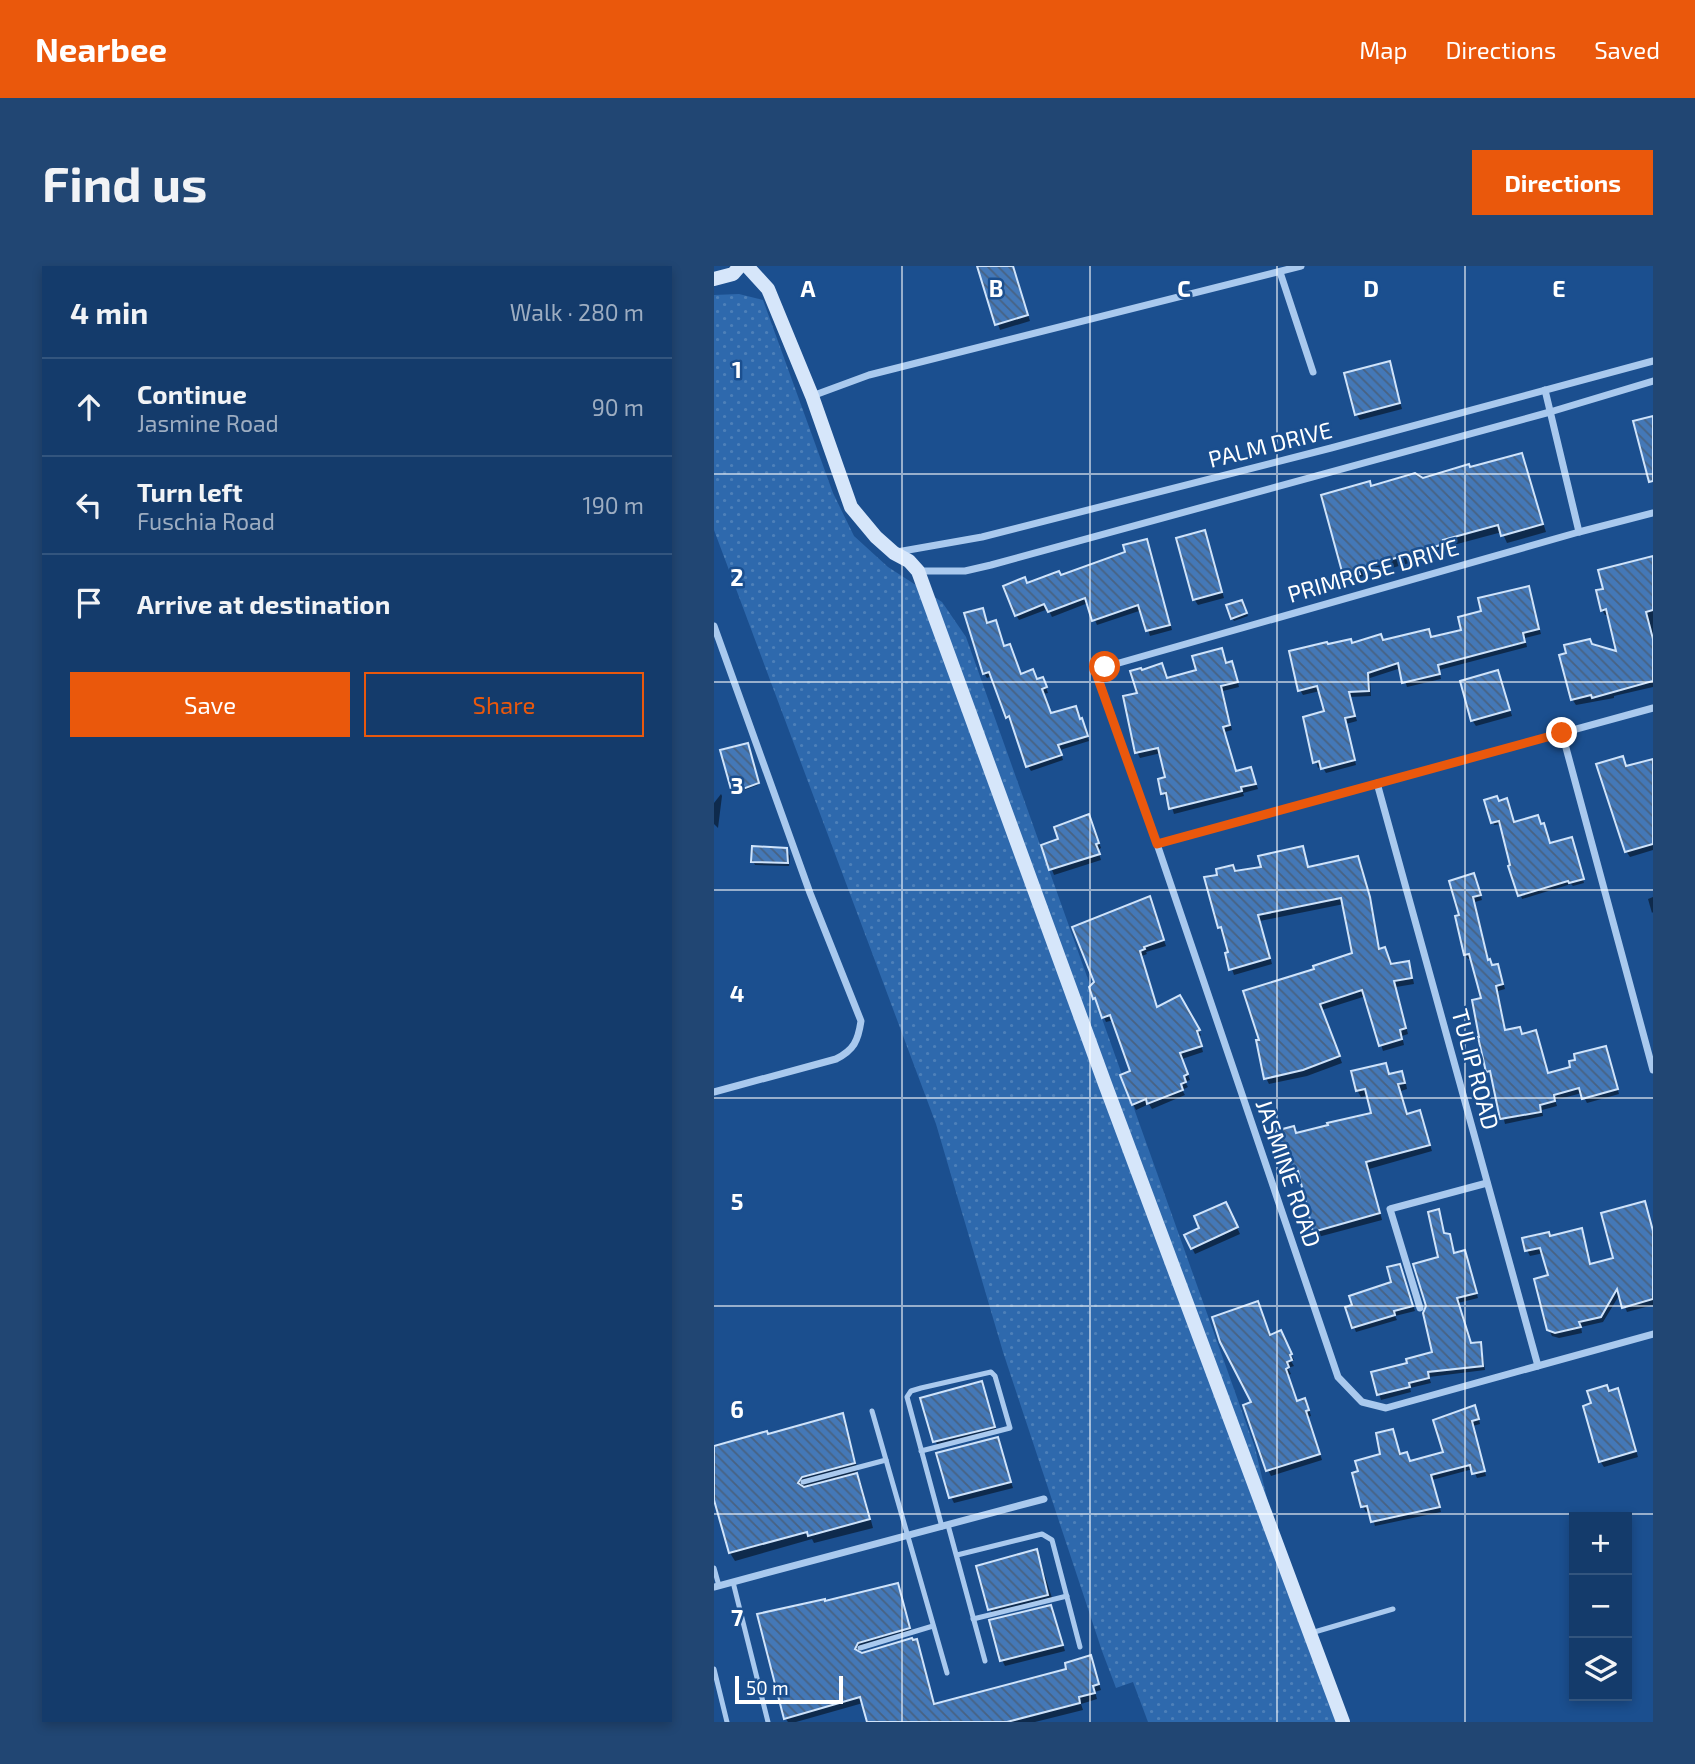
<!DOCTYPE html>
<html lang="en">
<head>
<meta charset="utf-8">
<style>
	:root { --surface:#143b6b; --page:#214673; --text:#f1f3f6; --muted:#9dadc1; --line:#33557e; --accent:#ea580c }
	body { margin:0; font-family:"Exo 2",sans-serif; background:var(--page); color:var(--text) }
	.controls { position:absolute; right:21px; bottom:21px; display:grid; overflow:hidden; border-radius:0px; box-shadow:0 4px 10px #0003 }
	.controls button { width:63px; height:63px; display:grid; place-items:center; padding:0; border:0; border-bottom:2px solid var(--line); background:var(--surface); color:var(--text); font:35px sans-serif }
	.scale { position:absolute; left:21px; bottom:18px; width:108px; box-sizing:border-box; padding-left:7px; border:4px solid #fff; border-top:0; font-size:19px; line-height:24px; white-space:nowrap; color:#fff; -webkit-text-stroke:5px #1b4f8f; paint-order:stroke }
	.stop { position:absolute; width:21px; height:21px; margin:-16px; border:5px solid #ea580c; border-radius:50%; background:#fff }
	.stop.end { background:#ea580c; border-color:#fff; box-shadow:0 2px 7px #0008 }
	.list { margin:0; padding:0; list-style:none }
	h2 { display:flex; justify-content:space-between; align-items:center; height:91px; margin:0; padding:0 28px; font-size:30px }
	h2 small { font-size:23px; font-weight:400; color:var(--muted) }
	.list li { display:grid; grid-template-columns:46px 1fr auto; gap:21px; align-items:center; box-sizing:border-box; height:98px; padding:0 28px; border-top:2px solid var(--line) }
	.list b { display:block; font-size:26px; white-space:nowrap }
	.list p { margin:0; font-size:23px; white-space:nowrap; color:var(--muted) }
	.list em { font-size:23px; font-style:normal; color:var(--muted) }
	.actions { display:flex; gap:14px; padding:21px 28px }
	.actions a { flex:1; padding:16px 0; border:2px solid var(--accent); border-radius:0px; text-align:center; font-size:24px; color:var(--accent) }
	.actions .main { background:var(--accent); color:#fff }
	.icon { flex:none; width:38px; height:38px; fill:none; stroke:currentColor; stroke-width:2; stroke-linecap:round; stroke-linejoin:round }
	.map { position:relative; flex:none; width:939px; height:1456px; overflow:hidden; border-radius:0px }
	header { display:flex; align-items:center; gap:42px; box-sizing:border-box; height:98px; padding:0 35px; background:var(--accent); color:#fff }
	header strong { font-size:33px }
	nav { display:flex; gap:38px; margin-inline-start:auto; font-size:24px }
	.intro { display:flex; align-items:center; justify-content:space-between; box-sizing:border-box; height:168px; padding:0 42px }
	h1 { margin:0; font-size:49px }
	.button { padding:18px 32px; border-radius:0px; background:var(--accent); color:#fff; font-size:24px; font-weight:700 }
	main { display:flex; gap:42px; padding:0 42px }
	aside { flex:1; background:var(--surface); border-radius:0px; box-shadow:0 4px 10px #0003 }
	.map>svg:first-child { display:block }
	.grass { fill:url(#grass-dots) }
	.shadow { fill:#0007 }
	.building { fill:url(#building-back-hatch); stroke:#cfe3fa; stroke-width:2 }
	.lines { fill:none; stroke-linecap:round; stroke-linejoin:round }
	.lane { stroke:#a9c9ee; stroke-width:5 }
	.street { stroke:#a9c9ee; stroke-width:7 }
	.secondary { stroke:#d6e6fa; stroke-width:14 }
	.route { stroke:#ea580c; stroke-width:9 }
	.grid { fill:none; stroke:#fff; stroke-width:2; stroke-opacity:0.55 }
	.labels { text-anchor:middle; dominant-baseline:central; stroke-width:5; stroke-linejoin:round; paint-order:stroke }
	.street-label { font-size:23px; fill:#fff; stroke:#1b4f8f }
	.grid-label { font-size:23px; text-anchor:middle; font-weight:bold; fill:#fff; stroke:#1b4f8f; stroke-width:5; stroke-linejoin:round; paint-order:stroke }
</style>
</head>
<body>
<header>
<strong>Nearbee</strong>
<nav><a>Map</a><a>Directions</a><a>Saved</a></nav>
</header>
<div class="intro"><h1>Find us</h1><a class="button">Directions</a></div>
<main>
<aside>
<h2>4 min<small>Walk · 280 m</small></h2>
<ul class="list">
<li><svg class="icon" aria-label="ahead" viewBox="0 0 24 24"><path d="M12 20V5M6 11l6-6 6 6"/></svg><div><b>Continue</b><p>Jasmine Road</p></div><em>90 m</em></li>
<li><svg class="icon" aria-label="left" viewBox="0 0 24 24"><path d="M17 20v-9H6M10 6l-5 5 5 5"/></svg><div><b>Turn left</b><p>Fuschia Road</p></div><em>190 m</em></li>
<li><svg class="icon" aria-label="arrive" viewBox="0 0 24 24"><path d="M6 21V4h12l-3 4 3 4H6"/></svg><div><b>Arrive at destination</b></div></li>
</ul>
<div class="actions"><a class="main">Save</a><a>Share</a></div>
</aside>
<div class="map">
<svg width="939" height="1456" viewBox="0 0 939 1456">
	<defs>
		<pattern id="grass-dots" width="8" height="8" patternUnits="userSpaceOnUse" patternTransform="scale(1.75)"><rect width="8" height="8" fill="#2e69ad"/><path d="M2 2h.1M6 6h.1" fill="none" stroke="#4d80b9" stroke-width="1.8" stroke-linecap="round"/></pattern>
		<pattern id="building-back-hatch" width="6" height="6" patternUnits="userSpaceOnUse" patternTransform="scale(1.75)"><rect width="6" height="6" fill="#4478b7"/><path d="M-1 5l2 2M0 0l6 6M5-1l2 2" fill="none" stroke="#486282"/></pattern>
	</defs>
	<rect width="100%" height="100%" fill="#1b4f8f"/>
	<polygon class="grass" points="25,28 49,34 119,227 140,270 174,301 228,336 252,371 541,1182 568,1295 627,1456 434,1456 419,1416 402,1422 388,1385 289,1086 222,858 0,264 0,29"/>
	<g class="shadow">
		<polygon points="265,0 299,0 316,55 286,64"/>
		<polygon points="675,97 688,143 646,154 642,148"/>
		<polygon points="807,189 832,266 793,277 788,266 732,281 733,286 647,311 648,315 636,319 632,312 658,222 709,214"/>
		<polygon points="490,266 510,332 484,339 480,333"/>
		<polygon points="433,275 458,364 436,370 428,344 383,359 374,337 338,351 334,343 305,354 302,349 313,318 346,311 413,287"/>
		<polygon points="939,291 939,421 900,430 900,432 862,439 858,433 879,380 904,387 895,349 891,349 888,344 891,324"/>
		<polygon points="814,322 827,368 811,372 813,381 725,404 727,413 693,421 687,402 656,412 657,430 636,431 643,455 632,458 642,499 612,507 608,500 604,502 591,452 612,446 606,425 589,429 586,424 638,378 717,373 749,365 769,346"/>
		<polygon points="529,339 534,350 520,355 518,352"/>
		<polygon points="271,349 274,359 290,382 296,380 307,410 331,418 334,427 329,428 337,449 367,454 370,459 375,475 346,484 349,494 317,505 314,500 299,455 296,456 294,451 278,410 273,412 270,407"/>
		<polygon points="507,384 513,399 517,397 521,403 525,421 509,425 518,464 511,466 522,507 537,503 544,523 529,527 530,530 460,548 455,532 452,533 449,527 453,512 447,487 426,492 423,486 425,429 454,414 484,406"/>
		<polygon points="784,407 798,450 762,460 758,454"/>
		<polygon points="34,481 44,519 20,528 19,526"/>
		<polygon points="908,492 913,501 939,495 939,584 916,591 912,585"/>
		<polygon points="7,528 8,530 4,562 0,558 0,537"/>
		<polygon points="772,535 800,558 836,579 859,576 870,617 859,620 857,618 808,633 787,558 780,559"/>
		<polygon points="377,556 387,582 384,584 387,594 340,609 329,580 346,574"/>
		<polygon points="588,582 595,603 644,592 647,597 658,639 666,684 670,683 677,700 694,697 697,703 700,718 682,721 694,768 688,770 690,779 669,785 652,730 608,744 628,797 593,810 555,818 552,812 602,704 640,689 630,638 546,655 558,698 520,709 513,688 517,687 505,661 522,607 549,603"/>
		<polygon points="72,583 76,590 75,600 41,599 39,595"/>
		<polygon points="762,614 768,634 761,636 775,696 786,705 791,723 784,725 792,766 805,763 834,808 859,802 894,787 905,828 873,837 868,827 841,834 843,840 828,844 829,850 791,858 779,809 777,810 774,805 769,734 758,692 754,693 751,688 747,650"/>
		<polygon points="939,631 939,646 938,647 934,633"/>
		<polygon points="435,632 452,680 432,686 433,688 428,690 444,743 465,731 487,769 485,771 489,786 468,793 476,814 471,816 474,821 468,824 471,829 438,843 435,838 422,844 419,838 418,806 400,754 392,756 377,721"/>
		<polygon points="671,799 676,809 687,807 691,813 693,823 687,825 694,850 705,846 718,885 655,903 668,954 604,971 601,965 587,911 578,914 574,907 583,869 659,848 655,829 647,831 643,824"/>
		<polygon points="933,942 939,965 939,1039 913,1046 906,1028 889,1056 867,1061 868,1067 845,1072 838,1070 835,1064 837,1010 830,987 816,990 813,984 837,971 868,964 877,1000 901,993"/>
		<polygon points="515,944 526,968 481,988 472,970 487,963"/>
		<polygon points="724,945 731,969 735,969 738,974 741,988 751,986 753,991 764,1032 744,1037 757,1079 766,1078 768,1083 771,1104 715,1111 717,1117 696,1122 697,1126 667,1134 659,1108 695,1098 721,1087 726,992"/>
		<polygon points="685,1000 701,1045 681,1050 683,1054 642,1066 640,1061 679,1018"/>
		<polygon points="556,1071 569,1072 580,1094 577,1095 580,1100 574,1102 577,1108 574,1109 583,1136 590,1134 594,1140 597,1150 594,1151 608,1194 557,1210 554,1204 539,1137"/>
		<polygon points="267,1117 283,1166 224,1182 208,1134"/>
		<polygon points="904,1124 924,1191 890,1201 886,1195 895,1127"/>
		<polygon points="763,1146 766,1158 759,1160 772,1210 763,1212 759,1203 718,1214 727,1246 661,1260 656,1244 652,1246 649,1241 640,1208 686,1190 696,1197 731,1187"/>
		<polygon points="128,1149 132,1157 144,1205 141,1206 147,1217 159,1262 100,1277 98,1273 21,1295 16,1287 0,1231 0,1181"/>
		<polygon points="283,1173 299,1222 240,1237 237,1231"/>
		<polygon points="323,1285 338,1332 279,1349 276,1343"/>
		<polygon points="183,1319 198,1368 148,1383 145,1387 147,1389 202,1375 221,1439 354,1405 376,1391 387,1424 381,1426 383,1433 367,1438 369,1444 321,1456 154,1456 149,1437 82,1456 74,1456 71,1452 111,1337"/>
		<polygon points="337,1341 351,1385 291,1400 288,1394"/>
	</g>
	<g class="building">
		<polygon points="263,0 299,0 314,49 281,59"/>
		<polygon points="676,95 686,137 641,149 630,107"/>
		<polygon points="939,150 939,215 935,216 919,155"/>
		<polygon points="808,187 829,258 787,270 784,259 729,274 730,278 644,303 646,308 630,313 607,229 656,215 657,220 701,207 709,212 755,198 756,201"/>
		<polygon points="491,264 508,326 479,334 462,272"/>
		<polygon points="433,273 456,359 432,365 424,339 378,355 371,332 334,346 330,338 301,350 289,320 311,311 313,317 345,305 347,309 411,286 409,279"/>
		<polygon points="939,290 939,344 932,346 939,373 939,415 878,432 877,429 857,434 845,389 852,387 850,379 876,373 878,378 902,385 892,343 887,345 882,324 889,323 884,304"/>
		<polygon points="815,320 825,363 809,367 811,376 724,399 726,408 688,417 684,397 654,407 655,425 635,426 641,450 631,452 641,494 607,503 605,495 599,497 589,451 610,445 603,420 584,425 575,385 613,376 614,378 637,373 638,377 667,368 669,374 715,363 717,371 747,364 744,351 767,345 764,332"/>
		<polygon points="528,334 533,347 517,353 512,339"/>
		<polygon points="269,342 273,357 282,354 290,380 296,378 307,408 319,403 323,413 329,411 333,421 328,423 337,447 362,440 366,453 368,452 374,470 344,479 348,489 312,501 295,450 292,452 275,406 269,408 250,347"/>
		<polygon points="508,382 512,397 518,395 524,416 507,420 516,459 509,461 522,505 537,501 542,518 527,521 528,525 455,543 452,527 447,528 444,513 451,511 444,482 421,487 409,430 423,427 416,405 427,402 428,404 448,397 453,412 482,404 478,390"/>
		<polygon points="784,404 796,444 757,455 746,415"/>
		<polygon points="34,477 45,517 18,527 6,484"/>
		<polygon points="909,490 912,500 939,493 939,578 911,586 882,498"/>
		<polygon points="783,530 785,535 793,532 800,556 824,549 827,558 830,557 836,577 858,571 870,613 855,617 854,615 804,630 794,600 796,599 785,555 777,557 770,534"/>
		<polygon points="375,548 385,577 382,578 386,588 335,604 327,579 344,573 340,561"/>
		<polygon points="38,580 73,582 74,597 37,596"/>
		<polygon points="589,580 594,601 644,590 656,631 665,683 671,681 677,698 695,695 698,712 680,715 692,762 686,764 688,773 665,780 648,724 606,738 626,790 589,804 550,813 542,774 545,774 529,725 600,703 599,700 638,687 627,632 544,649 556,692 515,704 511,687 514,686 507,661 504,662 490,611 503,609 502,603 519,599 521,605 547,601 544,590"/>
		<polygon points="760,607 767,629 759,631 774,694 776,693 778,699 784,698 789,718 782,720 791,764 806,761 808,768 822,764 834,807 856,801 855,795 861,794 860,788 892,780 904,823 868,833 865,822 840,829 841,835 826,839 827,846 786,853 776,805 772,806 764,771 765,771 758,734 767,732 755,688 750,689 741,650 745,649 735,615"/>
		<polygon points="436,630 450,674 430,681 431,683 426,685 443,741 466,729 486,764 483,765 488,780 466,787 474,808 470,810 472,816 467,818 469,824 433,838 432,833 418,839 406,809 416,805 396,749 388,752 381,732 379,733 375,721 380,716 358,661"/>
		<polygon points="672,797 675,808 688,805 691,817 684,818 693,848 706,844 716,879 652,896 666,947 599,966 584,905 573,908 561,865 580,860 582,867 614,859 613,857 657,847 651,823 642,825 637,805"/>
		<polygon points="931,935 939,965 939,1033 908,1042 903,1023 887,1051 865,1056 867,1061 841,1067 833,1064 820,1013 834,1009 826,982 811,985 808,972 835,966 836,970 868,962 876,998 899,992 887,947"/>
		<polygon points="512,936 524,961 477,983 470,969 485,962 480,950"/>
		<polygon points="725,943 730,967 736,968 740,987 751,984 763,1027 743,1032 757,1077 767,1076 769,1100 714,1106 715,1112 695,1117 696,1121 663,1129 657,1106 693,1097 692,1093 718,1086 709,1047 712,1040 699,998 724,991 714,946"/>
		<polygon points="686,998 699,1040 680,1045 681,1049 638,1062 631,1041 638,1039 635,1030 677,1016 673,1001"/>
		<polygon points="544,1035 556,1069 567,1064 578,1088 576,1089 578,1094 573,1096 575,1101 572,1103 583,1135 591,1132 595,1144 592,1145 606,1188 552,1205 529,1139 537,1136 506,1076 498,1051"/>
		<polygon points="268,1115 281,1161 219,1176 206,1132"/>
		<polygon points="893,1119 895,1125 904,1122 922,1185 885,1196 869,1140 877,1137 873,1125"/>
		<polygon points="761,1139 765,1153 758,1155 771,1205 758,1208 756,1199 717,1209 726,1241 657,1256 653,1240 647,1241 638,1207 644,1205 641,1195 666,1188 662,1167 679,1163 686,1188 693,1186 696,1195 729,1186 719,1154"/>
		<polygon points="129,1147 141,1197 88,1211 84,1217 90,1221 143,1207 156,1253 94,1270 93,1266 15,1287 0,1234 0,1180 53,1165 54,1168"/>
		<polygon points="284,1171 297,1216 235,1232 222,1187"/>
		<polygon points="323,1283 334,1329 274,1344 262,1300"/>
		<polygon points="184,1317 196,1362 144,1377 141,1383 148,1387 198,1372 199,1374 203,1373 220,1438 352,1403 351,1397 377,1389 385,1418 379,1420 381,1427 365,1431 366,1437 293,1456 153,1456 146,1431 70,1453 43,1348 111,1333 111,1335"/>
		<polygon points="337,1339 349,1379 286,1395 275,1354"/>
	</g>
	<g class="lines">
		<g class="lane">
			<polyline points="158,1145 233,1407"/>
			<polyline points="207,1185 296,1162 281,1110 277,1106 207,1122 197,1125 193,1131 228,1261"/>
			<polyline points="89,1216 172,1194"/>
			<polyline points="234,1259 271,1395"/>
			<polyline points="243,1289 328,1268 338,1274 366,1381"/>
			<polyline points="0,1302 5,1320"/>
			<polyline points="19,1316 54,1456"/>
			<polyline points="259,1353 353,1330"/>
			<polyline points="597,1367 679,1343"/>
			<polyline points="146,1382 219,1360"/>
			<polyline points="0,1403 13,1456"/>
		</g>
		<g class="street">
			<polyline points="566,6 599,106"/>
			<polyline points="831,124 865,266"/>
			<polyline points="98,130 155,109 587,0"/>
			<polyline points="939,247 865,266 391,401 386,403 383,409 443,578 624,1111 648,1136 672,1142 939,1068"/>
			<polyline points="183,286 268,271 617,182 939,95"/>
			<polyline points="204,305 251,305 277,299 836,146 939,115"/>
			<path d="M0 360 96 627 147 755C144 775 140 784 122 793L0 826"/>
			<polyline points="848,467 939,804"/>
			<polyline points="663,517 824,1100"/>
			<polyline points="443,578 939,442"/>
			<polyline points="706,1042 676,943 773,917"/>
			<polyline points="0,1321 330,1233"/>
		</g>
		<g class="secondary">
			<polyline points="33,0 54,23 98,130 137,241 162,271 180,287 195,295 204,305 391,818 629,1456"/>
			<polyline points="0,13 19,8 26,0"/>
		</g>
	</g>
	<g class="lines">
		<polyline class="route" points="391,401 386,403 383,410 443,578 848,467"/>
	</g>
	<path class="grid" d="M188 0V1456M376 0V1456M563 0V1456M751 0V1456M0 208H939M0 416H939M0 624H939M0 832H939M0 1040H939M0 1248H939"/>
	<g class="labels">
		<g class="street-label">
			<text transform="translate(556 178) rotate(-14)">PALM DRIVE</text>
			<text transform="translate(659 304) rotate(-16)">PRIMROSE DRIVE</text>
			<text transform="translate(762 803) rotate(75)">TULIP ROAD</text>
			<text transform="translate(575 907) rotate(71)">JASMINE ROAD</text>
		</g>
	</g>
	<g class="grid-label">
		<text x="94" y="31">A</text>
		<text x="282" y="31">B</text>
		<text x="470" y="31">C</text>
		<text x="657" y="31">D</text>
		<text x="845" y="31">E</text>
		<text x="23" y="112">1</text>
		<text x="23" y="320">2</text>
		<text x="23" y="528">3</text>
		<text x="23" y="736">4</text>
		<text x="23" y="944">5</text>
		<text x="23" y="1152">6</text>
		<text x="23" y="1360">7</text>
	</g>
</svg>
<div class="controls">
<button>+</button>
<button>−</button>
<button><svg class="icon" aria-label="layers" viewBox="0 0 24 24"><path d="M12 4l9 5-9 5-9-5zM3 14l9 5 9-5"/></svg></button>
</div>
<div class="scale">50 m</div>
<div class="stop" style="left:391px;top:401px"></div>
<div class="stop end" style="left:848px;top:467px"></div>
</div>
</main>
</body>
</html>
